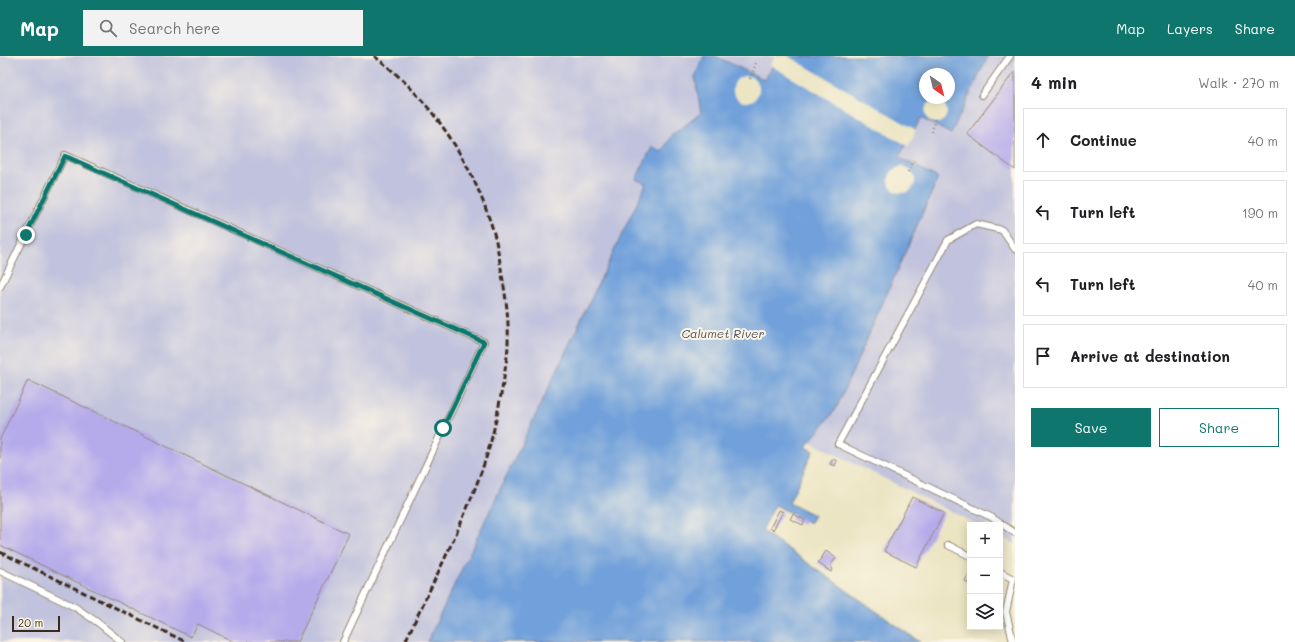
<!DOCTYPE html>
<html lang="en">
<head>
<meta charset="utf-8">
<style>
	:root { --surface:#fff; --page:#f2f2f2; --text:#202124; --muted:#757577; --line:#e0e0e0; --accent:#0f766e }
	body { margin:0; font-family:Mali,sans-serif; background:var(--page); color:var(--text) }
	.controls { position:absolute; right:12px; bottom:12px; display:grid; overflow:hidden; border-radius:0px; box-shadow:0 2px 10px #0003 }
	.controls button { width:36px; height:36px; display:grid; place-items:center; padding:0; border:0; border-bottom:1px solid var(--line); background:var(--surface); color:var(--text); font:20px sans-serif }
	.compass { position:absolute; left:919px; top:12px; width:36px; height:36px; border-radius:50%; background:var(--surface); box-shadow:0 2px 10px #0003; rotate:145deg }
	.scale { position:absolute; left:12px; bottom:10px; width:48px; box-sizing:border-box; padding-left:4px; border:2px solid #3b2a1e; border-top:0; font-size:11px; line-height:14px; white-space:nowrap; color:#3b2a1e; -webkit-text-stroke:3px #fcf5e5; paint-order:stroke }
	.stop { position:absolute; width:12px; height:12px; margin:-9px; border:3px solid #0f766e; border-radius:50%; background:#fff }
	.stop.end { background:#0f766e; border-color:#fff; box-shadow:0 1px 4px #0008 }
	.list { margin:0; padding:0; list-style:none }
	h2 { display:flex; justify-content:space-between; align-items:center; height:52px; margin:0; padding:0 16px; font-size:17px }
	h2 small { font-size:13px; font-weight:400; color:var(--muted) }
	.list li { display:grid; grid-template-columns:26px 1fr auto; gap:12px; align-items:center; box-sizing:border-box; height:64px; margin:0 8px 8px; padding:0 8px; border:1px solid var(--line); border-radius:0px }
	.list b { display:block; font-size:15px; white-space:nowrap }
	.list em { font-size:13px; font-style:normal; color:var(--muted) }
	.actions { display:flex; gap:8px; padding:12px 16px }
	.actions a { flex:1; padding:9px 0; border:1px solid var(--accent); border-radius:0px; text-align:center; font-size:14px; color:var(--accent) }
	.actions .main { background:var(--accent); color:#fff }
	.icon { flex:none; width:22px; height:22px; fill:none; stroke:currentColor; stroke-width:2; stroke-linecap:round; stroke-linejoin:round }
	.map { position:relative; flex:none; width:1015px; height:586px; overflow:hidden }
	header { display:flex; align-items:center; gap:24px; box-sizing:border-box; height:56px; padding:0 20px; background:var(--accent); color:#fff }
	header strong { font-size:19px }
	nav { display:flex; gap:22px; margin-inline-start:auto; font-size:14px }
	.search { width:280px; height:36px; background:var(--page); display:flex; align-items:center; gap:10px; box-sizing:border-box; padding:0 14px; border-radius:0px; color:var(--muted); font-size:15px }
	main { display:flex }
	aside { flex:1; background:var(--surface) }
	.map>svg:first-child { display:block }
	.industrial { fill:#c1c2dd }
	.water { fill:#71a0da; stroke:#56657c; fill-rule:evenodd }
	.pier { fill:#ece5c4 }
	.building { fill:#b5abeb }
	.lines { fill:none; stroke-linecap:round; stroke-linejoin:round }
	.service-casing { stroke:#948871; stroke-width:8 }
	.path { stroke:#948871; stroke-width:2.5; stroke-dasharray:1 3; stroke-linecap:butt }
	.service { stroke:#fff; stroke-width:6 }
	.rail { stroke:#3b2a1e; stroke-width:3; stroke-dasharray:6 3; stroke-linecap:butt }
	.route { stroke:#0f766e; stroke-width:5 }
	.labels { text-anchor:middle; dominant-baseline:central; stroke-width:4; stroke-linejoin:round; paint-order:stroke }
	.water-label { font-size:12px; font-style:italic; fill:#4e5360; stroke:#fcf5e5 }
</style>
</head>
<body>
<header>
<strong>Map</strong>
<div class="search"><svg class="icon" aria-label="search" viewBox="0 0 24 24"><circle cx="10" cy="10" r="6"/><path d="M15 15l6 6"/></svg>Search here</div>
<nav><a>Map</a><a>Layers</a><a>Share</a></nav>
</header>
<main>
<div class="map">
<svg width="1015" height="586" viewBox="0 0 1015 586">
	<rect width="100%" height="100%" fill="#fcf5e5"/>
	<filter id="ink" filterUnits="userSpaceOnUse"><feTurbulence type="fractalNoise" baseFrequency=".025" numOctaves="2"/><feDisplacementMap in="SourceGraphic" scale="8" xChannelSelector="R" yChannelSelector="G"/><feConvolveMatrix kernelMatrix="1 2 1 2 8 2 1 2 1" color-interpolation-filters="sRGB"/></filter>
	<filter id="wash" filterUnits="userSpaceOnUse"><feTurbulence type="fractalNoise" baseFrequency=".012" numOctaves="4" result="noise"/><feDisplacementMap in="SourceGraphic" scale="16" xChannelSelector="R" yChannelSelector="G"/><feGaussianBlur stdDeviation="0.9" result="paint"/><feColorMatrix in="noise" values="0 0 0 0 0 0 0 0 0 0 0 0 0 0 0 0 0 1.4 0 .05"/><feComposite in="paint" operator="in"/></filter>
	<g filter="url(#wash)">
		<rect width="100%" height="100%" fill="#ece5c4"/>
		<g class="industrial">
			<polygon points="0,0 704,0 695,21 701,57 671,80 662,96 651,91 637,123 647,128 427,586 0,586"/>
			<polygon points="715,0 777,0 765,24"/>
			<polygon points="988,0 1015,0 1015,488 1000,480 1000,469 978,469 809,385 836,353 938,122 899,101 921,62 951,78"/>
		</g>
		<path class="water" d="M704 0H715L765 24 777 0H988L951 78 921 62 899 101 938 122 836 353 805 391 813 395 789 447 814 459 810 467 775 449 763 473 764 476 920 586H427L646 128 636 123 652 91 662 96 671 80 701 57 695 21ZM925 18H949V42H925Z"/>
		<g class="pier">
			<polygon points="775,0 788,0 916,74 908,90 770,9"/>
			<circle cx="746" cy="33" r="13"/>
			<circle cx="936" cy="56" r="11"/>
			<circle cx="902" cy="124" r="13"/>
		</g>
		<g id="blocks">
			<g class="building">
				<polygon points="1015,15 1015,114 967,78"/>
				<polygon points="28,324 349,478 297,586 234,586 198,568 191,581 0,489 0,383"/>
				<polygon points="833,403 837,405 835,410 830,408"/>
				<polygon points="912,441 944,457 916,511 884,495"/>
				<polygon points="779,454 783,456 773,474 770,472"/>
				<polygon points="793,458 805,464 803,469 790,463"/>
				<polygon points="826,495 836,502 830,510 833,513 831,516 818,507"/>
				<polygon points="968,519 970,520 970,528 965,525"/>
			</g>
		</g>
	</g>
	<g filter="url(#ink)">
		<use href="#blocks" fill-opacity="0" stroke="#948871" stroke-width="1"/>
		<g class="lines">
			<defs>
				<g id="service">
					<polyline points="982,39 1010,0"/>
					<polyline points="1015,193 1002,174 976,168 948,184 838,388 991,461 1015,477"/>
					<polyline points="0,231 65,99 484,286 343,586"/>
					<polyline points="948,489 970,500"/>
					<polyline points="0,515 75,551 97,566 122,586"/>
					<polyline points="1000,516 1013,523 1006,556 1013,586"/>
				</g>
			</defs>
			<use href="#service" class="service-casing"/>
			<g class="path">
				<polyline points="750,23 756,7"/>
				<polyline points="932,76 935,62"/>
				<polyline points="908,116 914,105"/>
			</g>
			<use href="#service" class="service"/>
			<g class="rail">
				<path d="M374 0C427 39 468 99 489 162 496 180 499 200 502 219 506 241 509 264 508 287 508 299 505 311 504 322 499 350 494 378 485 405 464 467 433 526 405 586"/>
				<polyline points="0,496 186,586"/>
			</g>
		</g>
	</g>
	<g class="lines" filter="url(#ink)">
		<polyline class="route" points="26,179 65,100 484,286 443,372"/>
	</g>
	<g class="labels">
		<g class="water-label">
			<text x="723" y="277">Calumet River</text>
		</g>
	</g>
</svg>
<div class="controls">
<button>+</button>
<button>−</button>
<button><svg class="icon" aria-label="layers" viewBox="0 0 24 24"><path d="M12 4l9 5-9 5-9-5zM3 14l9 5 9-5"/></svg></button>
</div>
<svg class="compass" viewBox="-18 -18 36 36"><path d="M0-13l5 13h-10z" fill="#e53935"/><path d="M0 13l5-13h-10z" fill="#757577"/></svg>
<div class="scale">20 m</div>
<div class="stop" style="left:443px;top:372px"></div>
<div class="stop end" style="left:26px;top:179px"></div>
</div>
<aside>
<h2>4 min<small>Walk · 270 m</small></h2>
<ul class="list">
<li><svg class="icon" aria-label="ahead" viewBox="0 0 24 24"><path d="M12 20V5M6 11l6-6 6 6"/></svg><div><b>Continue</b></div><em>40 m</em></li>
<li><svg class="icon" aria-label="left" viewBox="0 0 24 24"><path d="M17 20v-9H6M10 6l-5 5 5 5"/></svg><div><b>Turn left</b></div><em>190 m</em></li>
<li><svg class="icon" aria-label="left" viewBox="0 0 24 24"><path d="M17 20v-9H6M10 6l-5 5 5 5"/></svg><div><b>Turn left</b></div><em>40 m</em></li>
<li><svg class="icon" aria-label="arrive" viewBox="0 0 24 24"><path d="M6 21V4h12l-3 4 3 4H6"/></svg><div><b>Arrive at destination</b></div></li>
</ul>
<div class="actions"><a class="main">Save</a><a>Share</a></div>
</aside>
</main>
</body>
</html>
